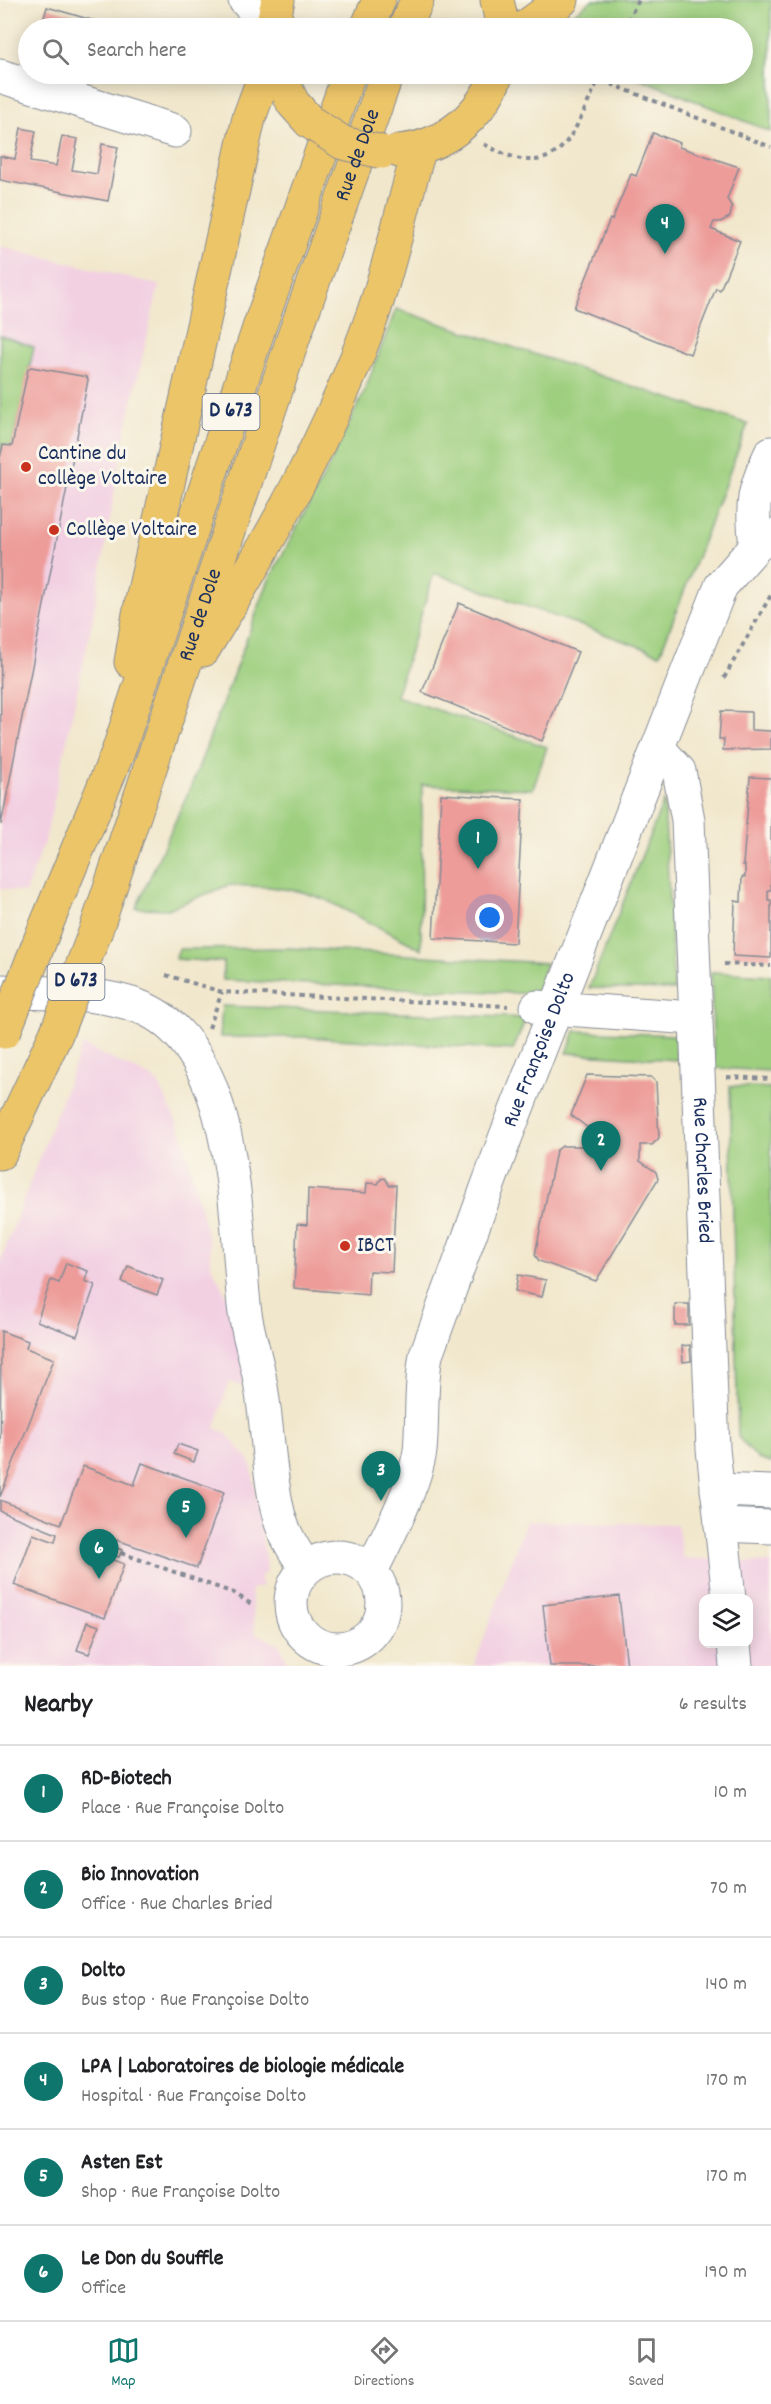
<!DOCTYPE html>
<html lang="en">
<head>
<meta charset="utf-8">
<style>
	:root { --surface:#fff; --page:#f2f2f2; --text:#202124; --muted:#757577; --line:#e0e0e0; --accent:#0f766e }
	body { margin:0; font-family:Dekko,sans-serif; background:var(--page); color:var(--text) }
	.controls { position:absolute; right:18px; bottom:18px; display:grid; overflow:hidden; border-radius:12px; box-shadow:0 3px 15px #0003 }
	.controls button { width:54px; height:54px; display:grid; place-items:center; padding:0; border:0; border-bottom:2px solid var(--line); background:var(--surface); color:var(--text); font:30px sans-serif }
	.you { position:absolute; left:490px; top:918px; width:21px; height:21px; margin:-15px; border:4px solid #fff; border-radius:50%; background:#1a73e8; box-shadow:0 0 0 9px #1a73e833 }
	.badge { display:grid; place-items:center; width:39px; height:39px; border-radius:50%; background:var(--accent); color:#fff; font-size:20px; font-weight:700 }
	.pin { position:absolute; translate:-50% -50px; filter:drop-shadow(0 2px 3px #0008) }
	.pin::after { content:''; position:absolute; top:32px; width:21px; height:18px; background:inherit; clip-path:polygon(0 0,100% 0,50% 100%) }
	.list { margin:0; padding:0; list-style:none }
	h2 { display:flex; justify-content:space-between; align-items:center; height:78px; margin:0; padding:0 24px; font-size:26px }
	h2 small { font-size:20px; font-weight:400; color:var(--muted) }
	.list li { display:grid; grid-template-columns:39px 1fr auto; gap:18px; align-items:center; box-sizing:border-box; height:96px; padding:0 24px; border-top:2px solid var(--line) }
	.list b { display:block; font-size:22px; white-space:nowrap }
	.list p { margin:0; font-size:20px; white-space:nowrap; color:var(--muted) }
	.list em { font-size:20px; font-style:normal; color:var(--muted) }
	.icon { flex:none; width:33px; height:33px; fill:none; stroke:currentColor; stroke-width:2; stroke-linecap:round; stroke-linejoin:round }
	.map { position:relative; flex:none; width:771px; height:1666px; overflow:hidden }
	.search { position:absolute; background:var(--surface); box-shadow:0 3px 15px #0003; left:18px; right:18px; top:18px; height:66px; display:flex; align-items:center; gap:15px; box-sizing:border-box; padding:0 21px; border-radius:33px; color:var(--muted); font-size:22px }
	.sheet { height:654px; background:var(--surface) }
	nav { display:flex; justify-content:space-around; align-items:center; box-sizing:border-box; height:84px; border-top:2px solid var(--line); background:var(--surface); font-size:16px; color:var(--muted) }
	nav a { display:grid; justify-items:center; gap:3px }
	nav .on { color:var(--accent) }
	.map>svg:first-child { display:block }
	.built { fill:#f2d0e2; fill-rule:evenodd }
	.green { fill:#9ecf7f; stroke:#5c7f6e; stroke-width:1.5 }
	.building { fill:#ed9c9a }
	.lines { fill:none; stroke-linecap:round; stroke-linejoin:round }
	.minor-casing { stroke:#868b95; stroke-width:35 }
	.major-casing { stroke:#868b95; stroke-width:35 }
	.path { stroke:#868b95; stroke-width:4; stroke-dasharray:4.5 4.5; stroke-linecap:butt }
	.minor { stroke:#fff; stroke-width:33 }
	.major { stroke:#edc569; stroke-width:33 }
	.major-bridge-casing { stroke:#868b95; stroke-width:35; stroke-linecap:butt }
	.major-bridge { stroke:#edc569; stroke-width:33 }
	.poi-dot { fill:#c8321e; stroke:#fbf7ec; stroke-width:2 }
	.labels { text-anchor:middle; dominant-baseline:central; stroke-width:6; stroke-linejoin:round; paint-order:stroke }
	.shield { fill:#fbf7ec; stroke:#5e6b89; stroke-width:1.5 }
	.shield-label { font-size:21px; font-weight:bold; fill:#1b2f5e }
	.street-label { font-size:22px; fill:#1b2f5e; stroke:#fbf7ec }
	.poi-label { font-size:22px; fill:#1b2f5e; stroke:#fbf7ec; text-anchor:start }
</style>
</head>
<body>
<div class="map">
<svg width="771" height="1666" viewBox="0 0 771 1666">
	<rect width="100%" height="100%" fill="#fbf7ec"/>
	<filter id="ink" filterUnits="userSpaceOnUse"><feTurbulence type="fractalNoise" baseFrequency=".0167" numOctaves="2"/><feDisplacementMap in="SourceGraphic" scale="12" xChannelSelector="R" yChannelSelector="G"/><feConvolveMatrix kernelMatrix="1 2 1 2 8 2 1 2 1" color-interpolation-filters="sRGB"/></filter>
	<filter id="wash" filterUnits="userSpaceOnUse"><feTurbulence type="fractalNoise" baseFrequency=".008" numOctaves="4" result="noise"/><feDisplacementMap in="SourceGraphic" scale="24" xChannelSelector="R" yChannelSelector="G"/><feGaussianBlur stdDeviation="1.35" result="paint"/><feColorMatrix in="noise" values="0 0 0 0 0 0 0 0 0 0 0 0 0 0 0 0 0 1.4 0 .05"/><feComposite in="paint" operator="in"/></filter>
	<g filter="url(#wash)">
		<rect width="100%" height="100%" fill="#f1e7cc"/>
		<g class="built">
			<polygon points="0,246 159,285 124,437 92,622 46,837 25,893 0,888"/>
			<polygon points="82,1045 152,1078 159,1084 181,1131 210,1246 210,1263 235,1312 245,1380 241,1386 229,1382 215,1428 225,1432 251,1462 267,1571 260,1577 263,1586 251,1589 255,1633 280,1645 290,1666 0,1666 0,1262"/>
			<path d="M526 1521 677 1524 683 1558 771 1563V1666H474ZM704 1598H748V1644H704Z"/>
		</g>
		<g class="green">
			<polygon points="592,0 771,0 771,132 629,74 742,74 742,28 555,28"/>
			<polygon points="396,309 748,424 660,654 434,573 396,696 547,747 533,789 422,785 421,949 326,900 303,892 270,887 229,885 168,909 136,908 193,782 268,582 328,468 364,392"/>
			<polygon points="0,335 34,347 12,446 3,445 0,457"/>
			<polygon points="664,800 674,990 589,988"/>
			<polygon points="288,948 546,963 536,994 223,980 223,962 175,959 179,949"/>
			<polygon points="711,972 771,975 771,1071 714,1068"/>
			<polygon points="222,1006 526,1018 513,1050 304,1037 220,1037"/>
			<polygon points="575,1031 675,1035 677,1060 567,1053"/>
			<polygon points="730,1086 771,1088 771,1463 758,1459 738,1437"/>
		</g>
		<g id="blocks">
			<g class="building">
				<polygon points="47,7 119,28 41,28"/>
				<polygon points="21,128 36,131 30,162 56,166 62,136 78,139 72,170 97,174 102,144 118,147 108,201 0,180 0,156 15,159"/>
				<polygon points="653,133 680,143 679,147 739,167 727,199 732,207 730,217 720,222 714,222 711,229 740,241 720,290 716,288 690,354 574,308 610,219 612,220 631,174 636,176"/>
				<polygon points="31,367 87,377 88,380 1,825 0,457 3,445 12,446 28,369"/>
				<polygon points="459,603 578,652 542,741 422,692"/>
				<polygon points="721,711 751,712 751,730 771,731 771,749 723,750 724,739 719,739"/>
				<polygon points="750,777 771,778 771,890 768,890 768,900 771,900 771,958 733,956 735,901 741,902 742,877 745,877 745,865 743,865"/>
				<polygon points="441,794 523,799 515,943 433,938"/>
				<polygon points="587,1075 651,1077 656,1082 659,1138 652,1145 640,1145 640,1161 656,1172 658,1179 596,1281 539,1261 535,1255 556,1151 562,1146 584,1146 588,1128 571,1115"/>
				<polygon points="385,1178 389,1185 396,1185 392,1272 369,1271 368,1295 294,1288 297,1224 307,1225 308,1189 366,1193 367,1183 378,1184 381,1179"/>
				<polygon points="66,1263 88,1271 85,1281 95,1285 77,1336 37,1321 51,1280 59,1283"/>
				<polygon points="128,1266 163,1280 157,1295 122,1282"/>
				<polygon points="518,1275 546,1280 542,1297 515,1291"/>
				<rect x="675" y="1304" width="14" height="21"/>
				<polygon points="1,1331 28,1341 26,1348 54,1359 0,1497"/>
				<polygon points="690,1345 691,1361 683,1362 682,1346"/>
				<polygon points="178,1444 198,1451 194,1462 174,1454"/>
				<polygon points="142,1463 224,1492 197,1568 117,1540 115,1547 122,1550 119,1557 112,1555 111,1559 124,1564 105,1618 14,1585 33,1534 55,1542 57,1534 0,1511 0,1500 61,1524 83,1466 134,1485"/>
				<polygon points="619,1596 627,1666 550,1666 543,1605"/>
				<polygon points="87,1622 99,1626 89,1654 77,1650"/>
			</g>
		</g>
	</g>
	<g filter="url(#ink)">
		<use href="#blocks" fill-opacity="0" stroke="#868b95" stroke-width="1.5"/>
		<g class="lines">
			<defs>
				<g id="minor">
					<polyline points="245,0 272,28"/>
					<polyline points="0,76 175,131"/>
					<path d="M756 546C751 504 753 491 771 453"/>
					<path id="s1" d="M659 749 679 771 688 820 713 1449 729 1598"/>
					<path d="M0 991C45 994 97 990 140 1007 238 1045 235 1218 244 1305 246 1330 256 1355 260 1381 268 1423 268 1475 279 1516 284 1535 295 1552 306 1568"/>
					<polyline points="537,1007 694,1018"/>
					<polyline points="717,1490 771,1492"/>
					<polyline points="721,1525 771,1527"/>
					<circle cx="337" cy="1603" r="46"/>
					<path id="s2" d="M371 1571C387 1539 415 1485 420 1451 423 1419 420 1387 426 1355L506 1136 721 586 756 546 771 536"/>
					<polyline points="734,1644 736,1666"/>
				</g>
				<g id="major">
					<polyline points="497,0 503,28"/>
					<polyline points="272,28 278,0"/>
					<polyline points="367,28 379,0"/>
					<polyline points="405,28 417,0"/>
					<polyline points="524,28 562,0"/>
					<polyline points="279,74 293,103 310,122"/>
					<path d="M399 151C445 147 481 116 497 74"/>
					<path d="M203 650C269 542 331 434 373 314 392 259 403 202 420 148"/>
					<polyline points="131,662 139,614 249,118 265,74"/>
					<polyline points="45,928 118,752 260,325 349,74"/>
					<path id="s3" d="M96 930 293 339 387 74"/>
					<polyline points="0,1153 56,1034"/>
				</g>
			</defs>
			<use href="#minor" class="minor-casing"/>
			<use href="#major" class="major-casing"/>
			<g class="path">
				<polyline points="623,28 639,0"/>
				<polyline points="586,74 771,147"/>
				<path d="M484 144C562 188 572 134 601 74"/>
				<polyline points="724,678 771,595"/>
				<polyline points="724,964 771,966"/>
				<polyline points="166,975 222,992 508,1006"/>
				<polyline points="209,1028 222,992"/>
				<polyline points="727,1077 771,1079"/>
				<polyline points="121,1553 234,1593 254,1606"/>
			</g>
			<use href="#minor" class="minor"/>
			<use href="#major" class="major"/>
			<defs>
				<g id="major-bridge">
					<polyline points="310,122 343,143 382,152"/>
					<polyline points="4,1032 45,928"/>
					<polyline points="56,1034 96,930"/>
				</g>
			</defs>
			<use href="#major-bridge" class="major-bridge-casing"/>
			<use href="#major-bridge" class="major-bridge"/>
		</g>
	</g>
	<g class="poi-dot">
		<circle cx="26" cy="467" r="6"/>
		<circle cx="54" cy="530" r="6"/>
		<circle cx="345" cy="1246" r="6"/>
	</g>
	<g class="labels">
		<g class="shield">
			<rect x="202.5" y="394" width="57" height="36" rx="4.5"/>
			<rect x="47.5" y="964" width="57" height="36" rx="4.5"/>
		</g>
		<g class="shield-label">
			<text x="231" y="412">D 673</text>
			<text x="76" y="982">D 673</text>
		</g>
		<g class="street-label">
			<text stroke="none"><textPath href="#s3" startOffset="818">Rue de Dole</textPath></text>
			<text stroke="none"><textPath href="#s3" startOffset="332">Rue de Dole</textPath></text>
			<text stroke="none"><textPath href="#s2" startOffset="552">Rue Françoise Dolto</textPath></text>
			<text stroke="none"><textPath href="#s1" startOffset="430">Rue Charles Bried</textPath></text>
		</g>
		<g class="poi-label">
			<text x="38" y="454">Cantine du<tspan x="38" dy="25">collège Voltaire</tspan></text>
			<text x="66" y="530">Collège Voltaire</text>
			<text x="357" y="1246">IBCT</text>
		</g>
	</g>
</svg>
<div class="controls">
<button><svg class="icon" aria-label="layers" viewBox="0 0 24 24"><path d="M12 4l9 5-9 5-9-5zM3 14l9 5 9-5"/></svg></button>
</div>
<div class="you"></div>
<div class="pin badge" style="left:478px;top:869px">1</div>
<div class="pin badge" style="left:601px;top:1171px">2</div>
<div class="pin badge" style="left:381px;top:1501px">3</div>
<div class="pin badge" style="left:665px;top:254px">4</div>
<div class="pin badge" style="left:186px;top:1538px">5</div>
<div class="pin badge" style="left:99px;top:1579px">6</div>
<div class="search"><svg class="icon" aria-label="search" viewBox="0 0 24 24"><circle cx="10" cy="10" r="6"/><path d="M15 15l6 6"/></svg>Search here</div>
</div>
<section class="sheet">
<h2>Nearby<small>6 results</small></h2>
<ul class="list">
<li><span class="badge">1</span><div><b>RD-Biotech</b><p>Place · Rue Françoise Dolto</p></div><em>10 m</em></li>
<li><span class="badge">2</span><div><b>Bio Innovation</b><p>Office · Rue Charles Bried</p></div><em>70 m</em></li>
<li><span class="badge">3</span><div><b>Dolto</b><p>Bus stop · Rue Françoise Dolto</p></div><em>140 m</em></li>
<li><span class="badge">4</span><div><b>LPA | Laboratoires de biologie médicale</b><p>Hospital · Rue Françoise Dolto</p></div><em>170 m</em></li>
<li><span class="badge">5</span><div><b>Asten Est</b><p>Shop · Rue Françoise Dolto</p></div><em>170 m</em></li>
<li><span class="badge">6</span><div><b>Le Don du Souffle</b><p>Office</p></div><em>190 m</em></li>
</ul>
</section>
<nav>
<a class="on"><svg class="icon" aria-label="map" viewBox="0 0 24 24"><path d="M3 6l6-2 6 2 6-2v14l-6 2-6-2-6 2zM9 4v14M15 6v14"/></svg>Map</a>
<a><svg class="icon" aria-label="directions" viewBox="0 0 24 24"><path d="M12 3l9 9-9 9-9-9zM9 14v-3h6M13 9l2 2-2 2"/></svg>Directions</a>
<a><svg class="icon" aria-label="saved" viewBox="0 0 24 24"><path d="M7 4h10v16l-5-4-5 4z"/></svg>Saved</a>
</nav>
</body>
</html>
